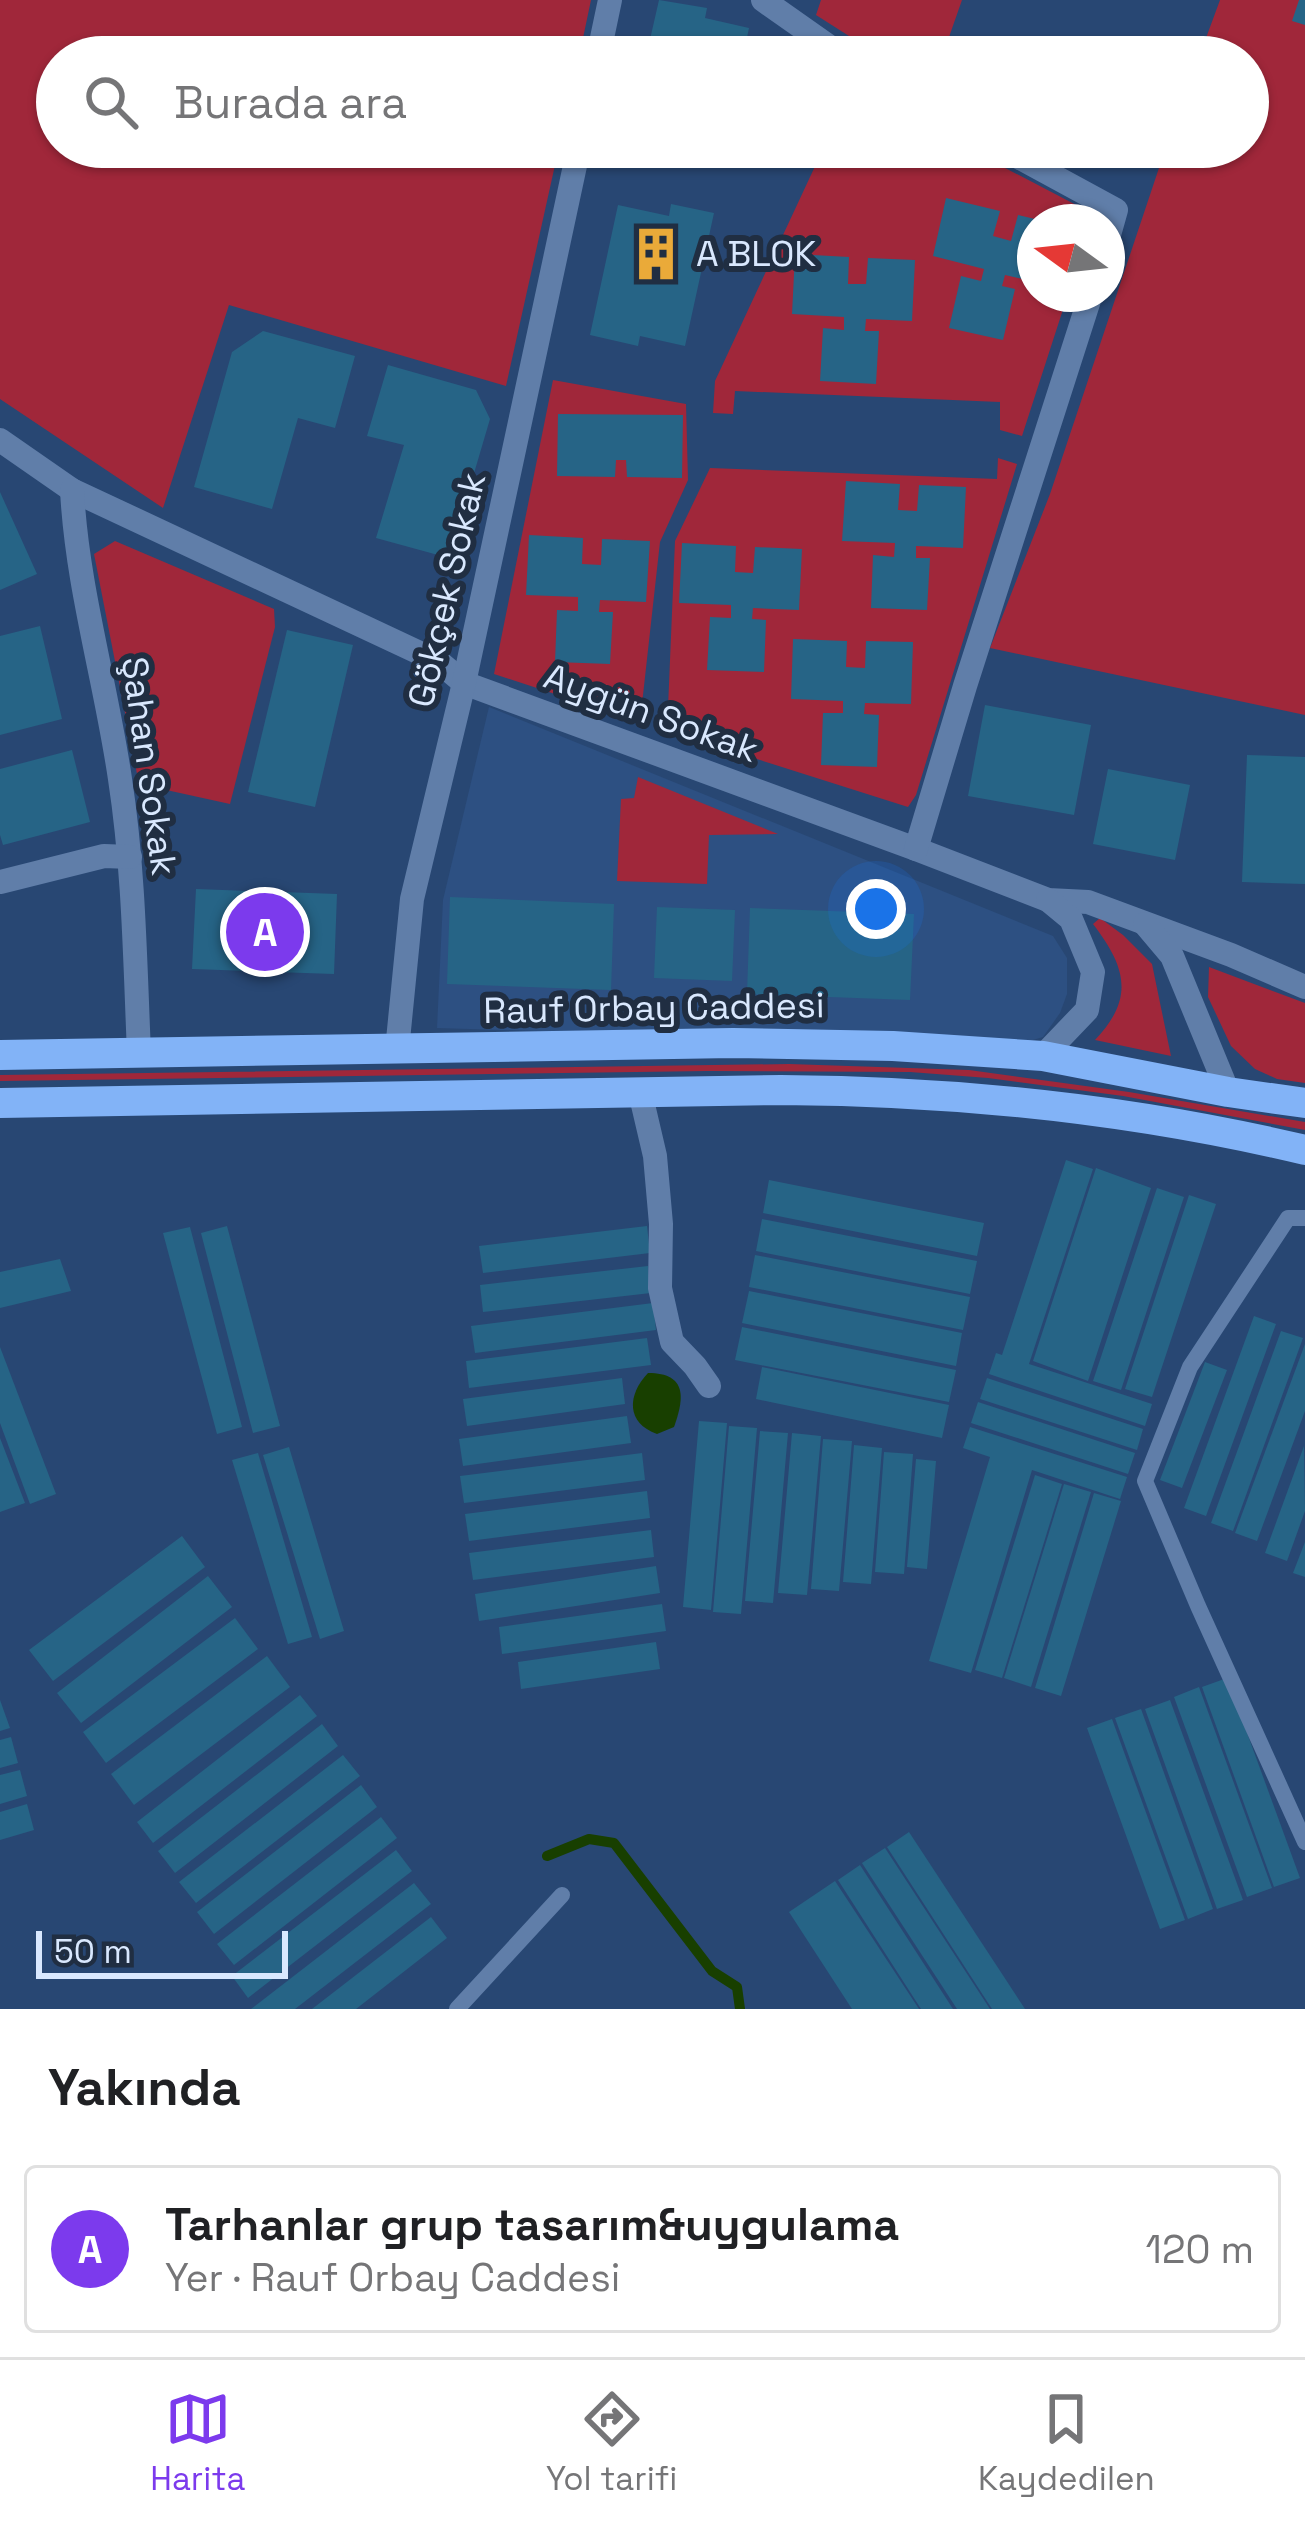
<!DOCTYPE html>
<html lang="tr">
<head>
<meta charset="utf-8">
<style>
	:root { --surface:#fff; --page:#f2f2f2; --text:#202124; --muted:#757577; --line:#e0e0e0; --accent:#7c3aed }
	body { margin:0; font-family:"Space Grotesk",sans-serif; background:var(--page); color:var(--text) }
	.compass { position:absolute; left:1017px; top:204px; width:108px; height:108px; border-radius:50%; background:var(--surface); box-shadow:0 3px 9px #0004; rotate:285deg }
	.scale { position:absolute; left:36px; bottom:30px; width:252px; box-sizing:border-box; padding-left:12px; border:6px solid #d9e8fe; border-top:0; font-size:33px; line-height:42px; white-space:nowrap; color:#d9e8fe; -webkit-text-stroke:9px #202e42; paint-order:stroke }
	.you { position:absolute; left:876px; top:909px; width:42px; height:42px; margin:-30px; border:9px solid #fff; border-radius:50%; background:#1a73e8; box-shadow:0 0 0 18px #1a73e833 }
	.badge { display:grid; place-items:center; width:78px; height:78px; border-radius:50%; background:var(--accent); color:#fff; font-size:39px; font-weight:700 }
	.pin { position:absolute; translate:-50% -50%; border:6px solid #fff; box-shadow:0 3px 12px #0006 }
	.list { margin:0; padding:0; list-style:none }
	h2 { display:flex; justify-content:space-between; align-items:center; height:156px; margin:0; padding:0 48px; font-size:51px }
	h2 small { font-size:39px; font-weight:400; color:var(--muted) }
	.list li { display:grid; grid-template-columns:78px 1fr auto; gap:36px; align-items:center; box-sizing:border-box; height:168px; margin:0 24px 24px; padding:0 24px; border:3px solid var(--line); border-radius:12px }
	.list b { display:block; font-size:45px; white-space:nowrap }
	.list p { margin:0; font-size:39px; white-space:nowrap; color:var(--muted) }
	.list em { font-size:39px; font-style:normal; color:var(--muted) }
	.icon { flex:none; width:66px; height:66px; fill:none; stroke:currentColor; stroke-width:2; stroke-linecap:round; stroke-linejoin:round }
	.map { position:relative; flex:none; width:1305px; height:2009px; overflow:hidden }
	.search { position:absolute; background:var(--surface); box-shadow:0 3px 9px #0004; left:36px; right:36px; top:36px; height:132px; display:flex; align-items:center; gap:30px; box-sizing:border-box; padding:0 42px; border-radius:66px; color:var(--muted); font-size:45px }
	.sheet { height:348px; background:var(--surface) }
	nav { display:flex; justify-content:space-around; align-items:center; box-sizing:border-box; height:168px; border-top:3px solid var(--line); background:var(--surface); font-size:33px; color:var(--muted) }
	nav a { display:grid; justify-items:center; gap:6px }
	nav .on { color:var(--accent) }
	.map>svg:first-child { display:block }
	.built { fill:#2d5082 }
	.green { fill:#a0273a }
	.water { fill:#183f00 }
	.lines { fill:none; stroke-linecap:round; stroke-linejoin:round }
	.stream { stroke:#183f00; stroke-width:10 }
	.building { fill:#266486 }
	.service { stroke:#607ea9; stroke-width:16 }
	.minor { stroke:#607ea9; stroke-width:24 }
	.primary { stroke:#82b3f7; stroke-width:30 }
	.labels { text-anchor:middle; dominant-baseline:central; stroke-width:12; stroke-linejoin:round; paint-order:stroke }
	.poi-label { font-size:36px; fill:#d9e8fe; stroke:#202e42; text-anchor:start }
	.street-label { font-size:36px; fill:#d9e8fe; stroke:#202e42 }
</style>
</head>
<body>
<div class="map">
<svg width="1305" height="2009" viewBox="0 0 1305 2009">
	<rect width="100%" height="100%" fill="#284773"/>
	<polygon class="built" points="489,707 1053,936 1067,958 1067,994 1060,1013 1043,1037 1016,1045 437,1028 443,900"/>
	<g class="green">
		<polygon points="0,0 591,0 579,57 57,57 57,147 559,147 506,386 229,305 163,508 0,399"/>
		<polygon points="821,0 962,0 942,57 882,57 816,15"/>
		<polygon points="1220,0 1305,0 1305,715 990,648 1050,494 1166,147 1248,147 1248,57 1199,57"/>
		<polygon points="824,147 965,147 1080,207 1085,222 1035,222 1035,294 1068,294 1022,436 1000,430 1000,402 735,391 733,414 713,413 715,381"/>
		<polygon points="553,380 686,404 688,480 660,542 640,722 494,674"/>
		<polygon points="998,458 1017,464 916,795 908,807 662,729 668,708 675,541 710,468 997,479"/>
		<polygon points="115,541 274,609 275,627 230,804 139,784 94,554"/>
		<polygon points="638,777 778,834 709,835 707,884 617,881 621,799 634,798"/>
		<path d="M1100 918 1123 935 1152 964 1171 1056 1095 1040C1135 998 1126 967 1093 924Z"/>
		<polygon points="1209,967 1305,1003 1305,1083 1277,1079 1255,1069 1231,1046 1208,997"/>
		<polygon points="789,1064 969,1070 1129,1092 1305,1122 1305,1130 1123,1096 988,1078 910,1072 708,1071 0,1081 0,1075"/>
	</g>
	<path class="water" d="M648 1373C688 1373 684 1399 674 1427L657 1434C626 1423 627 1395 648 1373Z"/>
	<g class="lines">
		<polyline class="stream" points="547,1856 589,1839 614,1843 712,1971 737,1987 740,2009"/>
	</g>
	<g class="building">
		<polygon points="659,0 707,8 705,18 749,28 743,57 646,57"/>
		<polygon points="1299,0 1305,0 1305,25 1292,21"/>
		<polygon points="679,147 724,147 721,160 678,151"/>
		<polygon points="946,198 1000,211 993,236 1011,241 1018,215 1035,219 1035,282 1005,275 1002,286 1015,289 1003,340 949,328 961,276 981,281 984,269 933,256"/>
		<polygon points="671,204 714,213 685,346 640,336 638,346 590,335 618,205 669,216"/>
		<polygon points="795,254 849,257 848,284 866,284 868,258 915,260 912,321 866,319 865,331 879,331 876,384 820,381 823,328 844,330 844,317 792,314"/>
		<polygon points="263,331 355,356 335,428 298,418 272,509 194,487 232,352"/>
		<polygon points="388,365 476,390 490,419 449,558 376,538 404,445 367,436"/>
		<polygon points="558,414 683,415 682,478 627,477 626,460 616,460 615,477 557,476"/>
		<polygon points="846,481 900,484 898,510 917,511 919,485 966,487 963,548 916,546 916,558 930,558 927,610 871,608 873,555 894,557 895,543 842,541"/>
		<polygon points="0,492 37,574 0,590"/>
		<polygon points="529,535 583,538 582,564 601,565 602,539 650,541 646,602 600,600 599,612 613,612 610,664 555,662 557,610 578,611 578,597 526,595"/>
		<polygon points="682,543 736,546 735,572 753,573 755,547 802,549 799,610 753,608 752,619 766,620 764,672 707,670 710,617 731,618 731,605 679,603"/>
		<polygon points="40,626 62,719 0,735 0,636"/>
		<polygon points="287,630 353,645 315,807 248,792"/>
		<polygon points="793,639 847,641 846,667 865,668 866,641 913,642 911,704 865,703 864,714 879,715 877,767 821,765 823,713 843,713 843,701 791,699"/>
		<polygon points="985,705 1091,725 1074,815 968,796"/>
		<polygon points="72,750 90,822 3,845 0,835 0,769"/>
		<polygon points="1247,755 1305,757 1305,884 1242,882"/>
		<polygon points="1108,769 1190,785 1175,860 1093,844"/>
		<polygon points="196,889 337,894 334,974 192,969"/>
		<polygon points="450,897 614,904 611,990 447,984"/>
		<polygon points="657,907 735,910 732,981 654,978"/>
		<polygon points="750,908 914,914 910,1000 747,994"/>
		<polygon points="1066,1160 1093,1169 1029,1364 1152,1404 1145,1426 989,1374 996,1353 1002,1355"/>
		<polygon points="1096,1168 1151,1188 1088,1381 1033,1361"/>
		<polygon points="769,1180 984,1223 977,1256 763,1213"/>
		<polygon points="1157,1188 1184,1197 1121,1390 1093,1381"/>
		<polygon points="1189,1195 1216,1204 1152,1397 1125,1389"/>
		<polygon points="762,1219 977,1261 970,1294 756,1251"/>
		<polygon points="227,1226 280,1426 253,1433 201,1233"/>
		<polygon points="647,1226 650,1253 483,1273 479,1246"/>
		<polygon points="190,1227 242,1427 217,1434 163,1233"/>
		<polygon points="755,1255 970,1297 963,1330 749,1287"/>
		<polygon points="60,1259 71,1291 0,1308 0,1272"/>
		<polygon points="648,1266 651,1293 483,1312 480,1285"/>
		<polygon points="749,1291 962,1333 956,1366 742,1323"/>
		<polygon points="653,1303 656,1330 475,1353 471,1326"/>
		<polygon points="1254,1316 1276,1324 1206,1516 1184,1508"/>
		<polygon points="742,1327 956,1370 949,1402 735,1360"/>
		<polygon points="1281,1331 1303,1338 1233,1531 1211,1523"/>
		<polygon points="647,1338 651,1365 469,1388 466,1361"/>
		<polygon points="1305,1344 1305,1411 1257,1541 1235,1533"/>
		<polygon points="0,1347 56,1494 30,1504 0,1423"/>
		<polygon points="1205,1362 1227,1370 1182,1488 1160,1480"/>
		<polygon points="762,1367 949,1405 942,1438 756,1399"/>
		<polygon points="622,1378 625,1404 467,1426 463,1399"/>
		<polygon points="987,1378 1143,1429 1137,1450 980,1399"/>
		<polygon points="978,1402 1135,1453 1128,1474 971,1423"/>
		<polygon points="627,1416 631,1443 463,1466 459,1439"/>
		<polygon points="699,1421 727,1423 711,1610 683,1607"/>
		<polygon points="729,1426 757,1428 741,1614 713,1612"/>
		<polygon points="970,1427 1127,1477 1120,1499 1032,1470 971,1673 929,1661 990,1457 963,1448"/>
		<polygon points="760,1431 788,1433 773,1603 745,1601"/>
		<polygon points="792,1433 821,1436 807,1595 778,1593"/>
		<polygon points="0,1438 25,1503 0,1512"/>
		<polygon points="823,1439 852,1441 839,1591 811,1589"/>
		<polygon points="854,1445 882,1448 871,1584 843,1582"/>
		<polygon points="1304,1446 1305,1511 1287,1561 1265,1553"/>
		<polygon points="289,1447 344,1631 320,1639 263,1455"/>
		<polygon points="884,1452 913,1454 904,1574 875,1572"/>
		<polygon points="258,1453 312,1637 288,1644 232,1460"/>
		<polygon points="642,1453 645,1480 464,1503 460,1476"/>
		<polygon points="916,1459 936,1461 927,1569 907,1567"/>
		<polygon points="1035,1475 1062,1484 1002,1678 975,1670"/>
		<polygon points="1064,1484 1091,1492 1031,1687 1004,1678"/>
		<polygon points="647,1491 650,1518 469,1541 465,1514"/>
		<polygon points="1094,1493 1121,1501 1061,1696 1035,1688"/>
		<polygon points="651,1530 654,1557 473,1580 469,1553"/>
		<polygon points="182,1536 205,1567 53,1681 29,1650"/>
		<polygon points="1305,1542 1305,1577 1293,1573"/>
		<polygon points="656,1566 660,1593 479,1621 475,1594"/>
		<polygon points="208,1576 232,1607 81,1723 57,1693"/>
		<polygon points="662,1604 666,1631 502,1654 499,1627"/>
		<polygon points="235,1618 258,1649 106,1763 83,1732"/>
		<polygon points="656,1642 660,1669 521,1689 518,1662"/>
		<polygon points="267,1656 290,1687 134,1805 111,1774"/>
		<polygon points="1227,1678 1300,1878 1274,1887 1202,1687"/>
		<polygon points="1199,1687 1272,1888 1247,1897 1174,1697"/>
		<polygon points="300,1695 317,1716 153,1843 137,1822"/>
		<polygon points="0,1700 10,1728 0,1731"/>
		<polygon points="1170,1700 1243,1900 1217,1909 1145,1709"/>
		<polygon points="1141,1709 1213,1909 1188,1919 1115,1718"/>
		<polygon points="1112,1719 1185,1920 1160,1929 1087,1728"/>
		<polygon points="322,1724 338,1746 175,1873 158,1851"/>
		<polygon points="11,1737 18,1763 0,1768 0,1740"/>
		<polygon points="343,1755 360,1776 196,1903 179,1882"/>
		<polygon points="20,1770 27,1796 0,1804 0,1775"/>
		<polygon points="361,1785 377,1807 214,1934 197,1912"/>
		<polygon points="27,1804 34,1830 0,1840 0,1812"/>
		<polygon points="381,1817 397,1838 234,1965 217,1944"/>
		<polygon points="909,1832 1025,2009 992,2009 887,1847"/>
		<polygon points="885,1848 990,2009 957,2009 862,1863"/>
		<polygon points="396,1850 412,1871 248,1998 232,1976"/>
		<polygon points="860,1865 953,2009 921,2009 838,1880"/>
		<polygon points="835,1881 919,2009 852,2009 789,1912"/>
		<polygon points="414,1883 431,1904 295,2009 251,2009"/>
		<polygon points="431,1917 447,1938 356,2009 312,2009"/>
	</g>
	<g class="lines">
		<g class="service">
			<polyline points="1305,1218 1288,1218 1190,1367 1145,1481 1198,1606 1305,1842"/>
			<polyline points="457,2009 562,1895"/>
		</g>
		<g class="minor">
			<polyline points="763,0 844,57"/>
			<polyline points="598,57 610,0"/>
			<polyline points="1000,147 1116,210 1107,242"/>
			<polyline points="0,440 72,490 439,662 464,683 916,849 1048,900 1088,902 1231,955 1305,987"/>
			<path d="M72 490C77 588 106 682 120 779 134 870 135 962 139 1053"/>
			<polyline points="916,849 965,686 1091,294"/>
			<polyline points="0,882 104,856 130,857"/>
			<polyline points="1145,924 1172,956 1228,1092"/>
			<polyline points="397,1050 412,899 464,683 579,147"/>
			<polyline points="1043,1056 1087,1010 1093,972 1071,919 1048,900"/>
			<polyline points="640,1092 655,1156 661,1224 660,1288 672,1342 695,1366 709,1386"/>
		</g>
		<g class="primary">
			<polyline points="0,1055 733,1043 893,1046 1043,1056 1228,1092 1305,1103"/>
			<path d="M0 1103 781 1090C957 1091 1133 1109 1305 1150"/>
		</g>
	</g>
	<defs>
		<symbol id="building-bare" viewBox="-9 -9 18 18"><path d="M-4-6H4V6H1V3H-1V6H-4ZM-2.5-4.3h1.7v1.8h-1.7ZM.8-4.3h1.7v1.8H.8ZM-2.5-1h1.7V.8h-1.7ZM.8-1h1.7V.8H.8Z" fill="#eaaa39" stroke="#202e42" stroke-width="2.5" paint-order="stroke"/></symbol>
	</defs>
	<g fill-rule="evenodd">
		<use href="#building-bare" x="618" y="216" width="76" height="76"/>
	</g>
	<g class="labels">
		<g class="poi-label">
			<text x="696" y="254">A BLOK</text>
		</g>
		<g class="street-label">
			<text transform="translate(447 590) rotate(-77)">Gökçek Sokak</text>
			<text transform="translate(651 713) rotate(20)">Aygün Sokak</text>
			<text transform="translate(149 766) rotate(82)">Şahan Sokak</text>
			<text transform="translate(654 1008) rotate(-1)">Rauf Orbay Caddesi</text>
		</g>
	</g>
</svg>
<svg class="compass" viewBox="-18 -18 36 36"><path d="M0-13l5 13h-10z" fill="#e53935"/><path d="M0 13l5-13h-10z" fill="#757577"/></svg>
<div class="scale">50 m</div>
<div class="you"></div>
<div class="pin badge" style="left:265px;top:932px">A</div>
<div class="search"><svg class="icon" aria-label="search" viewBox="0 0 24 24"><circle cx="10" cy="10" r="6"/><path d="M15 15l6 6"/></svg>Burada ara</div>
</div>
<section class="sheet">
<h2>Yakında<small></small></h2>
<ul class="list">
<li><span class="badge">A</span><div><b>Tarhanlar grup tasarım&amp;uygulama</b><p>Yer · Rauf Orbay Caddesi</p></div><em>120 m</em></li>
</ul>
</section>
<nav>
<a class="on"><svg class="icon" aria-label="map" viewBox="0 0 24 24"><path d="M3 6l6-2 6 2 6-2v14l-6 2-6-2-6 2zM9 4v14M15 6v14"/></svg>Harita</a>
<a><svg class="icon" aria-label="directions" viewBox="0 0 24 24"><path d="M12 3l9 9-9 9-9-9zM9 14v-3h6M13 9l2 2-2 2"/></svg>Yol tarifi</a>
<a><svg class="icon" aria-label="saved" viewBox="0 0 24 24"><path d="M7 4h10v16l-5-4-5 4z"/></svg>Kaydedilen</a>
</nav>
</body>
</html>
